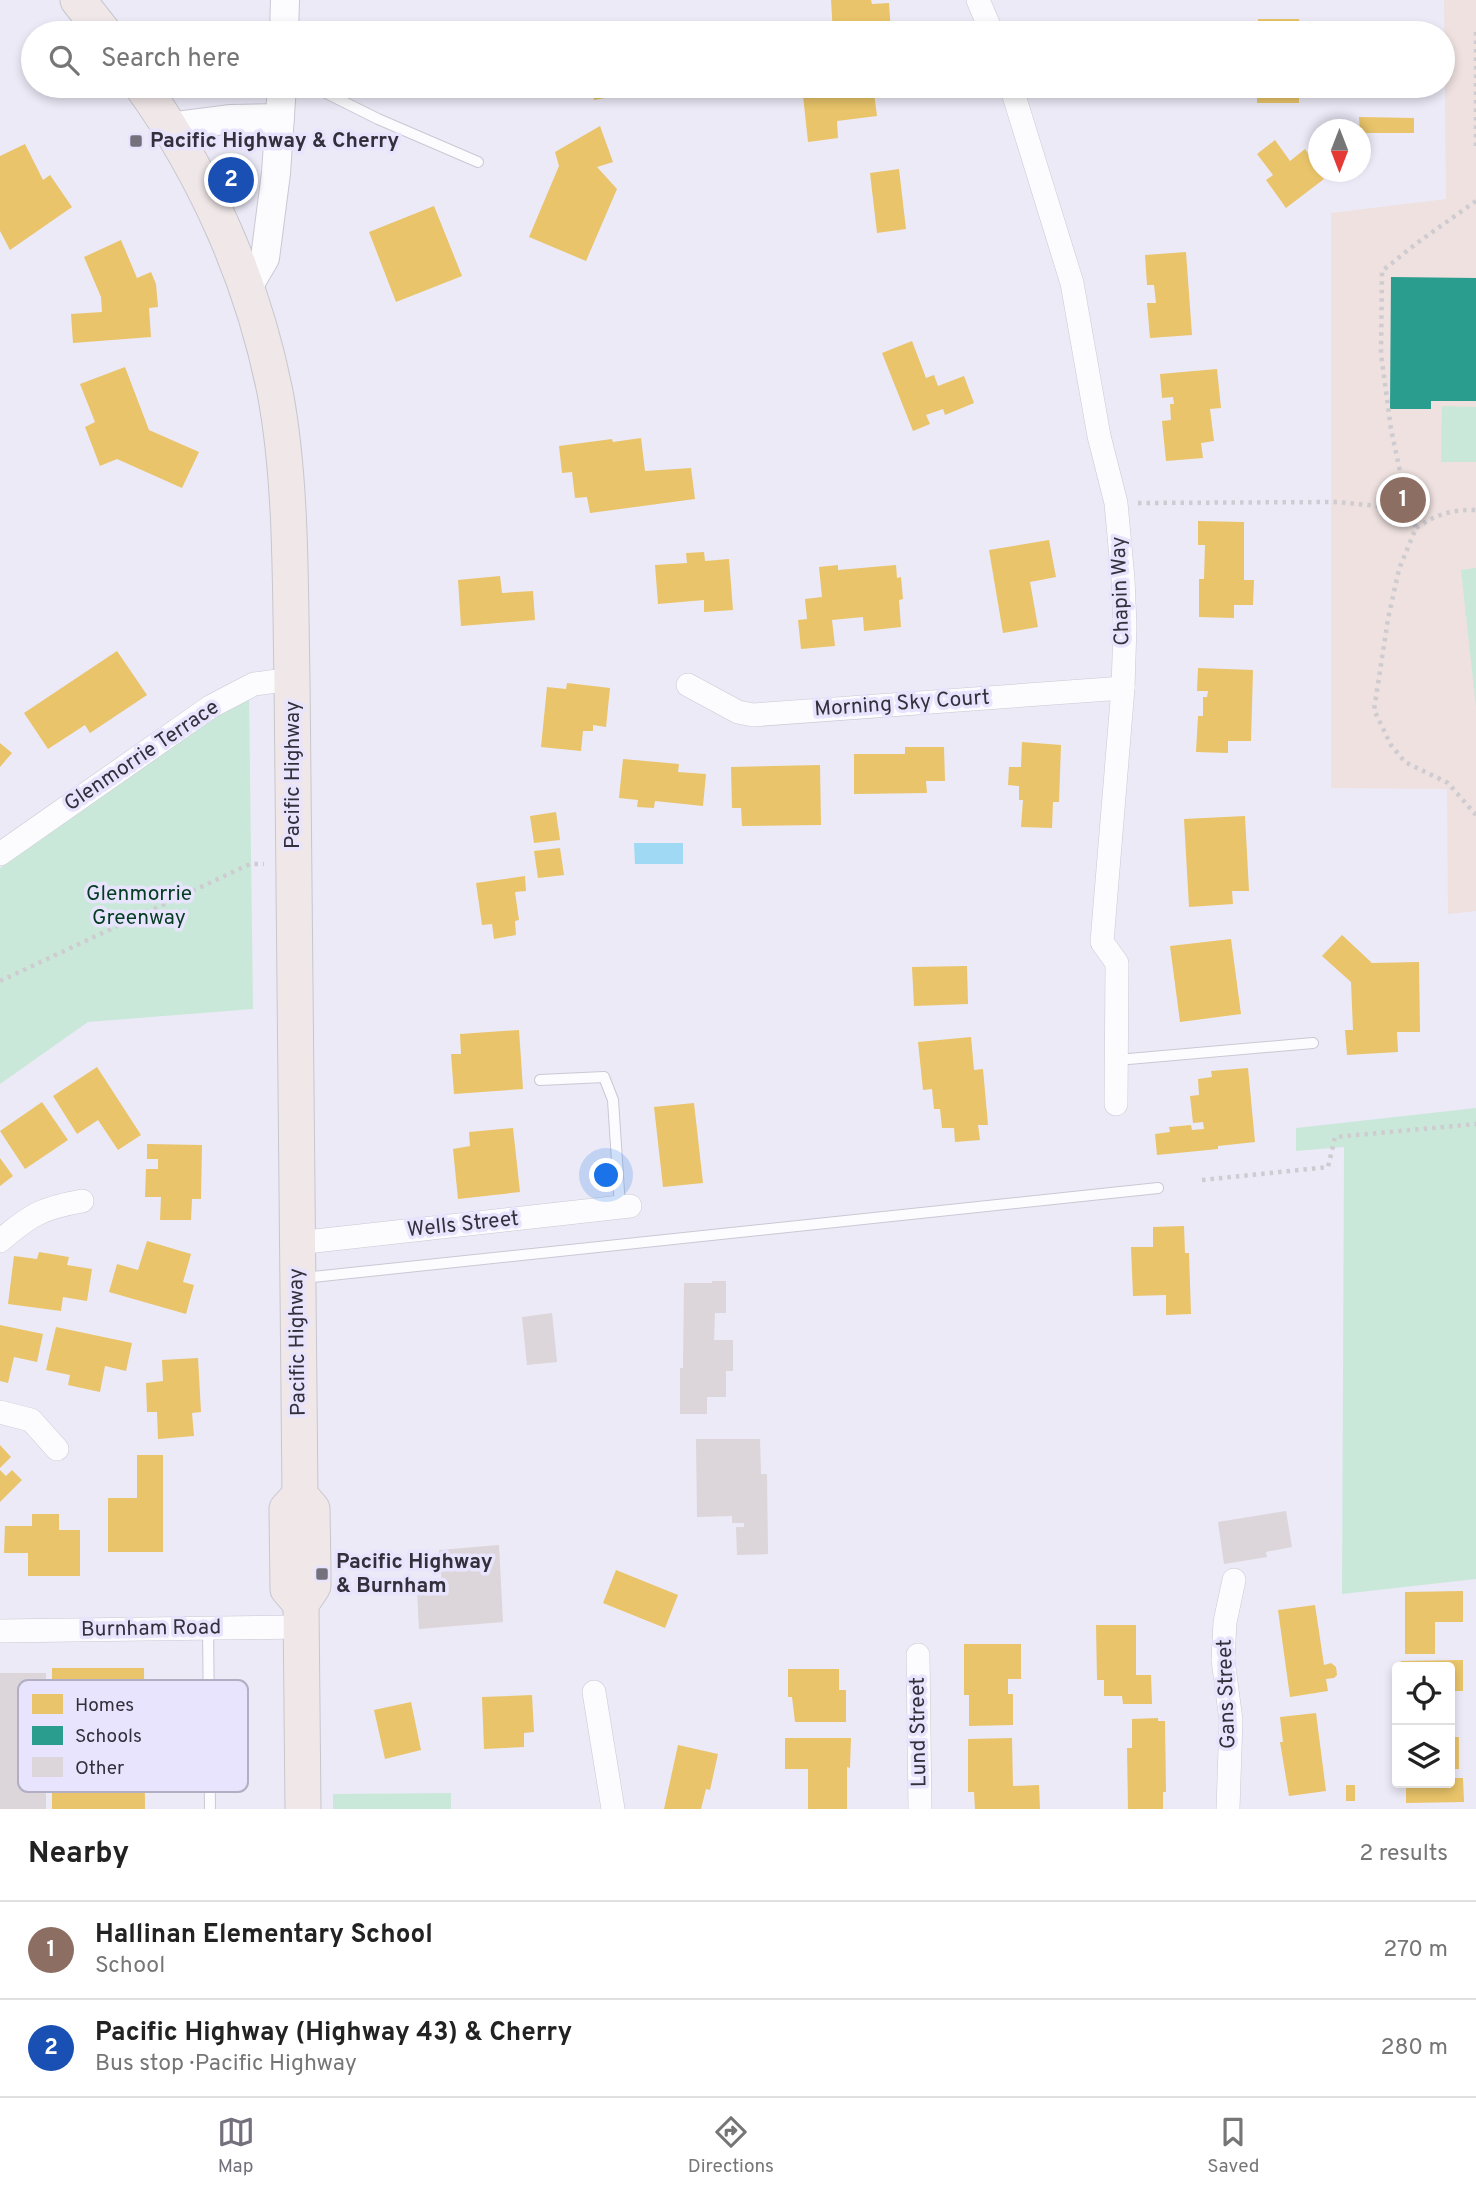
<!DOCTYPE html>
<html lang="en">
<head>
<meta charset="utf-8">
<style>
	:root { --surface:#fff; --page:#f2f2f2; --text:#222; --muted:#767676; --line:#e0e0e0; --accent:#74717d }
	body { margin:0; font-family:Overpass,sans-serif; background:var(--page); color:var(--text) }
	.controls { position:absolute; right:21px; bottom:21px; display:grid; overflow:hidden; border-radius:7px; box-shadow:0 4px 10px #0003 }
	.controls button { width:63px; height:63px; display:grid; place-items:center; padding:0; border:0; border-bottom:2px solid var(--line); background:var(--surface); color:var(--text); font:35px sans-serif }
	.compass { position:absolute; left:1308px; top:119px; width:63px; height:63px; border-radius:50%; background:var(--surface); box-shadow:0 4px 10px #0003; rotate:180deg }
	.you { position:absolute; left:607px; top:1176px; width:24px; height:24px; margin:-18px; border:5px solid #fff; border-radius:50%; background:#1a73e8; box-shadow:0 0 0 10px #1a73e833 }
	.badge { display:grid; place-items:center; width:46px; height:46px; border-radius:50%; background:var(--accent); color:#fff; font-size:23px; font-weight:700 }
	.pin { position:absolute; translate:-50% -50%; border:4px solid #fff; box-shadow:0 2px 7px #0006 }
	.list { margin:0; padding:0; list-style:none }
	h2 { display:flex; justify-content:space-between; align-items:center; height:91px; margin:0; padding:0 28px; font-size:30px }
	h2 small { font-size:23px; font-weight:400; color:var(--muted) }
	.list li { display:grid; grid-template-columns:46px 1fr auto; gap:21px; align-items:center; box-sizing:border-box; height:98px; padding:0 28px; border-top:2px solid var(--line) }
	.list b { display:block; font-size:26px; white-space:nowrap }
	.list p { margin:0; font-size:23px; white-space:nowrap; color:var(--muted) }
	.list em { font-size:23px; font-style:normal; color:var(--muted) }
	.icon { flex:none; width:38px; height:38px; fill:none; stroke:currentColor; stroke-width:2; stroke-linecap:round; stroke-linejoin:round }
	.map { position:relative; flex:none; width:1476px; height:1809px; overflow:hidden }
	.search { position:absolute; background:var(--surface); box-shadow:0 4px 10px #0003; left:21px; right:21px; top:21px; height:77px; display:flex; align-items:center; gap:18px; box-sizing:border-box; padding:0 24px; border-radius:38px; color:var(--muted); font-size:26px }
	.sheet { height:287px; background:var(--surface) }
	nav { display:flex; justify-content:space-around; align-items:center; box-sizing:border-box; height:98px; border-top:2px solid var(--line); background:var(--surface); font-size:19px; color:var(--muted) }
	nav a { display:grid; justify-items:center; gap:4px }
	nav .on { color:var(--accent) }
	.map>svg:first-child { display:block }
	.education { fill:#eee1df }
	.green { fill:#cae8da }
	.water { fill:#9fd9f4 }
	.homes { fill:#e9c46a }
	.schools { fill:#2a9d8f }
	.building { fill:#dcd5d9 }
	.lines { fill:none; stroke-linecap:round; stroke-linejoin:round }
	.service-casing { stroke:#cac8d4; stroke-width:12 }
	.minor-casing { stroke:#cac8d4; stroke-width:24 }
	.tertiary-casing { stroke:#cac8d4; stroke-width:30 }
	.primary-casing { stroke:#c7c6cd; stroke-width:37 }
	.path { stroke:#ceccd1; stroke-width:4.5; stroke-dasharray:3.5 5; stroke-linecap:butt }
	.service { stroke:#fcfcfe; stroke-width:10 }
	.minor { stroke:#fcfcfe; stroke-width:23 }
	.tertiary { stroke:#fcfcfe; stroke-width:28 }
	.primary { stroke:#f0e7e8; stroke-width:35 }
	.poi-dot { fill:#74717d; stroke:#e9e4fd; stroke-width:2.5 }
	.labels { text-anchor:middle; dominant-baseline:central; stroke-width:7; stroke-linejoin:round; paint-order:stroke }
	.poi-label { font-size:21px; font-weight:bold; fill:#33303c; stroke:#e9e4fd; text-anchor:start }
	.street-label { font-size:21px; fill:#33303c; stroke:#e9e4fd }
	.park-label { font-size:21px; fill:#043d22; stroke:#e9e4fd }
	.key { fill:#e9e4fd; stroke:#b2aec3; stroke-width:2 }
	.key-label { font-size:19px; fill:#33303c }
</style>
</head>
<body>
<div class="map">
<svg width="1476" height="1809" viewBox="0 0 1476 1809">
	<rect width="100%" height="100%" fill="#eceaf7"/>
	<polygon class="education" points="1444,0 1476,0 1476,911 1448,914 1447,789 1331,788 1331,213 1446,199"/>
	<g class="green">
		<polygon points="1442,406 1476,407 1476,462 1441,462"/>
		<polygon points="1476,568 1476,707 1461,570"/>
		<polygon points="249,693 253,1009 88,1022 0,1084 0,868"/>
		<polygon points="1476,1108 1476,1579 1342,1594 1344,1147 1296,1151 1296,1128"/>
		<polygon points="451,1793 451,1809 333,1809 333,1794"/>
	</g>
	<polygon class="water" points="634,843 683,843 683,864 635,864"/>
	<g class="homes">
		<polygon points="831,0 871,0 872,4 889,3 891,33 833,33"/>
		<rect x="1258" y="19" width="41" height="14"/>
		<polygon points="603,86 605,98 594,100 592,88"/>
		<polygon points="802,86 873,86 877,116 837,121 838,138 808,142"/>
		<polygon points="887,86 912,86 912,89 888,92"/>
		<rect x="1257" y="86" width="42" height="17"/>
		<polygon points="1359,117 1414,118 1414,133 1360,133"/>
		<polygon points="600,126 613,162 597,167 617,189 586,261 529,237 559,166 555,152"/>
		<polygon points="1275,140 1290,161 1305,149 1309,155 1316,151 1318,154 1318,173 1324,179 1286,208 1266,180 1273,175 1257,154"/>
		<polygon points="25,144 43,180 50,175 72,207 10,250 0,231 0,156"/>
		<polygon points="899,169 906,229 877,233 870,173"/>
		<polygon points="434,206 462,276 396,302 369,232"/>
		<polygon points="121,240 137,278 151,272 156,284 158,307 149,308 151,337 73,343 71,314 102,312 101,297 84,257"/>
		<polygon points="1186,252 1192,335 1150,338 1147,303 1156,303 1154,285 1147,285 1145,255"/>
		<polygon points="912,341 926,378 934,375 938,386 964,376 974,403 945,415 943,409 926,415 930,424 913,431 882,353"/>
		<polygon points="125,367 149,430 199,452 182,488 117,459 100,466 85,427 95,422 80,384"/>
		<polygon points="1217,369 1221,408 1210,409 1214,441 1201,443 1203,458 1166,461 1162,421 1171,420 1170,404 1174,404 1173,397 1162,398 1160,374"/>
		<polygon points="641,438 645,471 691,468 695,499 590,513 587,497 575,498 572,472 562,473 559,446 612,439 613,442"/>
		<polygon points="1198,521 1244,522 1244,580 1254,580 1253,605 1234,605 1234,618 1199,617 1199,579 1204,579 1205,545 1198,545"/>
		<polygon points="1049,540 1056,577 1030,582 1038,627 1003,633 989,550"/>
		<polygon points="704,552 705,561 729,559 733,610 704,612 704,600 658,604 655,565 687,563 686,553"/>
		<polygon points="838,565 838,570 896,565 897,578 901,577 903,599 899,600 901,627 864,631 863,617 832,620 835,646 801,649 798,620 807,619 805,599 822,597 819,567"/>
		<polygon points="500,576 502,593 533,591 535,620 461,626 458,580"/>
		<polygon points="117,651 147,695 90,733 85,725 48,749 24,713"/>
		<polygon points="1198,668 1253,670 1251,741 1228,741 1228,753 1196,752 1198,716 1203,716 1203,697 1207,697 1208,691 1197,691"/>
		<polygon points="567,683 610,688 606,727 593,725 593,731 583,731 581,751 541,747 547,687 566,689"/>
		<polygon points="1022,742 1061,745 1059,802 1053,802 1052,828 1021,827 1023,800 1019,800 1019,786 1008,785 1009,767 1021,767"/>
		<polygon points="0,743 12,753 0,767"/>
		<polygon points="905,747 944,747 945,781 926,781 927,793 854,794 854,754 905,754"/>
		<polygon points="623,759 679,764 678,772 706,774 703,806 655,801 654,808 637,807 638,800 619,798"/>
		<polygon points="820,765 821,825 742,826 741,808 732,808 731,767"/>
		<polygon points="556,812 560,840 534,843 530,816"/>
		<polygon points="1245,816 1249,891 1232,891 1233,904 1189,907 1184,819"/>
		<polygon points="560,848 564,875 538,878 534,851"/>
		<polygon points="525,876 526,891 515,892 519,920 515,921 516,935 494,939 492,924 482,925 476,883"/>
		<polygon points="1342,935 1372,963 1419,962 1420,1032 1397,1032 1398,1052 1347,1055 1345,1030 1353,1030 1351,982 1322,956"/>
		<polygon points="1231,939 1241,1014 1180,1022 1170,946"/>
		<polygon points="967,966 968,1004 914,1006 912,967"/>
		<polygon points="519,1030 523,1089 454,1094 451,1054 461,1054 460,1034"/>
		<polygon points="971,1037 974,1070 983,1069 988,1125 978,1125 980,1140 955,1142 954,1128 942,1128 940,1109 934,1109 932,1089 923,1090 918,1042"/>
		<polygon points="97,1067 141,1135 118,1150 98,1120 77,1134 53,1096"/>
		<polygon points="1248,1068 1255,1142 1218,1146 1218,1149 1157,1155 1155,1134 1170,1132 1169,1127 1191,1125 1192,1130 1204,1129 1203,1122 1193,1123 1190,1096 1199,1095 1198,1079 1212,1077 1211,1071"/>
		<polygon points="42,1102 68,1140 25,1169 0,1131"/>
		<polygon points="694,1103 703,1183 663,1187 654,1107"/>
		<polygon points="513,1128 520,1192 458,1199 453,1149 470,1146 469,1132"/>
		<polygon points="147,1144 202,1145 201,1199 192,1199 191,1220 160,1220 161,1197 145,1197 146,1169 158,1169 158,1159 147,1159"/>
		<polygon points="0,1158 13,1176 0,1186"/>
		<polygon points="1184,1226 1185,1253 1189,1253 1191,1314 1166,1315 1166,1295 1133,1296 1131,1247 1153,1247 1153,1227"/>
		<polygon points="147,1241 191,1254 183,1282 194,1285 186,1314 109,1292 117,1264 138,1270"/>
		<polygon points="39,1252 69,1257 67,1265 92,1269 87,1301 63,1297 61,1311 8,1304 14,1256 37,1259"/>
		<polygon points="0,1325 43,1334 37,1362 14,1357 8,1383 0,1381"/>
		<polygon points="56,1327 132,1343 126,1371 105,1366 100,1392 68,1385 70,1375 46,1370"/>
		<polygon points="198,1358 201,1412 192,1413 194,1436 158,1439 157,1412 147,1412 146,1383 163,1381 162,1360"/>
		<polygon points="0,1445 11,1457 0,1468"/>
		<polygon points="137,1455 163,1455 163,1552 108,1552 108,1498 137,1498"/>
		<polygon points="0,1470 6,1476 12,1470 22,1480 0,1502"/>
		<polygon points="32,1514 59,1514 59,1530 80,1530 80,1576 28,1576 28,1553 4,1553 5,1526 32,1526"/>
		<polygon points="616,1570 678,1595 665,1628 603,1603"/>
		<polygon points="1463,1591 1463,1622 1435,1622 1435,1654 1405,1654 1405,1592"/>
		<polygon points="1315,1605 1324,1665 1331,1663 1336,1667 1337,1675 1334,1678 1326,1679 1328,1691 1290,1697 1278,1610"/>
		<polygon points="1096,1625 1136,1625 1136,1675 1151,1675 1152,1704 1123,1704 1122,1696 1104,1696 1104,1680 1097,1680"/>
		<polygon points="964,1644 1021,1644 1021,1679 1008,1679 1008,1694 1013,1694 1013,1725 969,1726 969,1695 964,1695"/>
		<polygon points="1463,1660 1463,1691 1450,1691 1450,1667 1401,1667 1401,1661"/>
		<polygon points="52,1668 144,1668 145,1809 52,1809"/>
		<polygon points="788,1669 839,1669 839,1690 846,1690 846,1722 795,1722 792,1697 788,1697"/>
		<polygon points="532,1695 534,1732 524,1733 524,1747 484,1749 482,1697"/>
		<polygon points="411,1702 421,1750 385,1759 374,1710"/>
		<polygon points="1316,1713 1326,1791 1289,1796 1280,1742 1283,1742 1280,1717"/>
		<polygon points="1158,1718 1158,1721 1165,1721 1166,1792 1163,1792 1163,1809 1128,1809 1127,1748 1132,1748 1132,1719"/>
		<rect x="1450" y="1737" width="9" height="32"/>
		<polygon points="785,1738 851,1738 850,1768 847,1767 847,1809 808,1809 808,1769 785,1769"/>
		<polygon points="1012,1738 1013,1786 1039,1785 1040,1809 975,1809 974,1792 968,1792 968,1739"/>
		<polygon points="678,1745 718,1754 710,1790 706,1789 701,1809 664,1809"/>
		<polygon points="1450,1778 1463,1778 1464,1802 1406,1803 1406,1783 1450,1783"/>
		<rect x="1346" y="1785" width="9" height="16"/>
	</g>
	<polygon class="schools" points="1391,277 1476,278 1476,401 1431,401 1431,409 1390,409"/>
	<g class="building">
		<polygon points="712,1281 726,1281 726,1313 715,1313 714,1340 733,1340 733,1371 726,1371 726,1397 707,1397 707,1414 680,1414 680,1368 683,1368 684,1283 712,1283"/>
		<polygon points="552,1313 557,1362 527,1365 522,1317"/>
		<polygon points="696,1439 760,1439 761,1474 767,1474 768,1554 737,1555 736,1527 744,1527 744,1523 732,1523 732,1516 697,1517"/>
		<polygon points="1286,1511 1292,1547 1266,1552 1267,1557 1224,1564 1218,1522"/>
		<polygon points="499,1545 503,1622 419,1629 417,1590 442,1587 439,1550"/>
		<rect x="0" y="1673" width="46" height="136"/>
	</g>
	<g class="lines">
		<defs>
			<g id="service">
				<polyline points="312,86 378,119 478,162"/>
				<polyline points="1117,1060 1313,1043"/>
				<polyline points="540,1080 604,1077 613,1100 620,1207"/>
				<polyline points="303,1278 1158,1188"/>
				<polyline points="208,1628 210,1809"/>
			</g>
			<g id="minor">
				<polyline points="978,0 992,33"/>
				<polyline points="1011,86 1072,283 1099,436 1116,503 1123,579 1125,626 1123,688 1102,942 1117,963 1116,1104"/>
				<polyline points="688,685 738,712 753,715 1123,688"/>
				<polyline points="0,854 210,707 254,684 292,679"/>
				<path d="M0 1241C30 1215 42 1208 82 1201"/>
				<polyline points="297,1243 630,1206"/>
				<polyline points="0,1412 31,1420 57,1449"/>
				<polyline points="0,1631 301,1627"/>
				<polyline points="918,1655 920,1809"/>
				<polyline points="594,1692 613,1809"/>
				<polyline points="1228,1809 1231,1720 1223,1660 1225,1622 1234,1580"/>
			</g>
			<g id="tertiary">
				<polyline points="284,33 285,0"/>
				<polyline points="169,127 231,119 280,118"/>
				<polyline points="247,289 265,258 276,173 282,86"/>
			</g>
			<g id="primary">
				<polyline points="78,0 104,33"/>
				<path d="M142 86C207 177 253 282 275 392 292 482 290 586 292 679L300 1495 312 1509 313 1570V1586L301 1604 303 1809"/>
				<polyline points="300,1495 287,1509 288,1589 301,1604"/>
			</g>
		</defs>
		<use href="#service" class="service-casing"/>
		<use href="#minor" class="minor-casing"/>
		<use href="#tertiary" class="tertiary-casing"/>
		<use href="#primary" class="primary-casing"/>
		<g class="path">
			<polyline points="1476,32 1476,146"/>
			<polyline points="1476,201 1417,243 1382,271 1381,354 1391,429 1408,509 1416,528 1399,569 1388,619 1374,710 1391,745 1405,762 1448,783 1476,815"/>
			<polyline points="1138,503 1337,502 1408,509"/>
			<path d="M1416 528C1435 515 1453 509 1476 510"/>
			<polyline points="0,981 250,864 264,864"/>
			<polyline points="1202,1180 1328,1167 1335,1137 1476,1124"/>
		</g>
		<use href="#service" class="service"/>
		<use href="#minor" class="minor"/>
		<use href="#tertiary" class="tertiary"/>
		<use href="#primary" class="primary"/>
	</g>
	<g class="poi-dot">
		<rect x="129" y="134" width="14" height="14" rx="3.5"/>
		<rect x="315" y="1567" width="14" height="14" rx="3.5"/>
	</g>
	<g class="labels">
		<g class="poi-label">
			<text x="150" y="141">Pacific Highway &amp; Cherry</text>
			<text x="336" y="1562">Pacific Highway<tspan x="336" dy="24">&amp; Burnham</tspan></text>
		</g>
		<g class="street-label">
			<text transform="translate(1121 591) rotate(-92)">Chapin Way</text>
			<text transform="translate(902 704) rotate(-4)">Morning Sky Court</text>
			<text transform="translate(142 756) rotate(-34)">Glenmorrie Terrace</text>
			<text transform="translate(293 775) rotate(-90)">Pacific Highway</text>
			<text transform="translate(463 1225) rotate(-6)">Wells Street</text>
			<text transform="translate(298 1342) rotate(-91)">Pacific Highway</text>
			<text transform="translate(151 1629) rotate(-1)">Burnham Road</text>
			<text transform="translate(1227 1694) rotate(-92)">Gans Street</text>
			<text transform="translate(919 1732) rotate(-91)">Lund Street</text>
		</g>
		<g class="park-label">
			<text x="139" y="894">Glenmorrie<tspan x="139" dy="24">Greenway</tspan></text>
		</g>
	</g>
	<rect x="18" y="1680" width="230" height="112" rx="10" class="key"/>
	<rect x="32" y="1694" width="31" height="20" fill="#e9c46a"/>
	<rect x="32" y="1726" width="31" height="19" fill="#2a9d8f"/>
	<rect x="32" y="1757" width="31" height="20" fill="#dcd5d9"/>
	<g class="key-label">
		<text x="75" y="1711">Homes</text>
		<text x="75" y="1742">Schools</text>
		<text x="75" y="1774">Other</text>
	</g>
</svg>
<div class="controls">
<button><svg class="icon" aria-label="locate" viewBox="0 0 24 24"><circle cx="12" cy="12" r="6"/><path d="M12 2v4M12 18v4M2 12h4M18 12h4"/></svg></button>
<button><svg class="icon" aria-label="layers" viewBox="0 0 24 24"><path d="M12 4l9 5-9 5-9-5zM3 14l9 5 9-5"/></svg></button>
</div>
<svg class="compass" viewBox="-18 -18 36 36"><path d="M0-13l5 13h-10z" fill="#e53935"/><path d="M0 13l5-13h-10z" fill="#767676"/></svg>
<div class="you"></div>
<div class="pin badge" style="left:1403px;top:500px;background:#8d6e63">1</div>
<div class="pin badge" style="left:231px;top:180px;background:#1a4fb4">2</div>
<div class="search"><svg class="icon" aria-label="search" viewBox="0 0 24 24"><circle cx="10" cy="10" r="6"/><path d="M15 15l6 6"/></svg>Search here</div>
</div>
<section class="sheet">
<h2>Nearby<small>2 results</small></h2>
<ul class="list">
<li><span class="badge" style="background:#8d6e63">1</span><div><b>Hallinan Elementary School</b><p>School</p></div><em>270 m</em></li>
<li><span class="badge" style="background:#1a4fb4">2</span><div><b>Pacific Highway (Highway 43) &amp; Cherry</b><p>Bus stop · Pacific Highway</p></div><em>280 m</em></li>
</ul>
</section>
<nav>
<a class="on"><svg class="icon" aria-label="map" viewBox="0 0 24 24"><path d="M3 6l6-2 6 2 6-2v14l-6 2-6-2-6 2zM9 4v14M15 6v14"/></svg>Map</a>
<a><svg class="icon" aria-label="directions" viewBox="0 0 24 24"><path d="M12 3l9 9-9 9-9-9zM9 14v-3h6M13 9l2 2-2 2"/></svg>Directions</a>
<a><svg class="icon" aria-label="saved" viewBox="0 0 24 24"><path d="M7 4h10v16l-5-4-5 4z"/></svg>Saved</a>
</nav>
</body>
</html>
